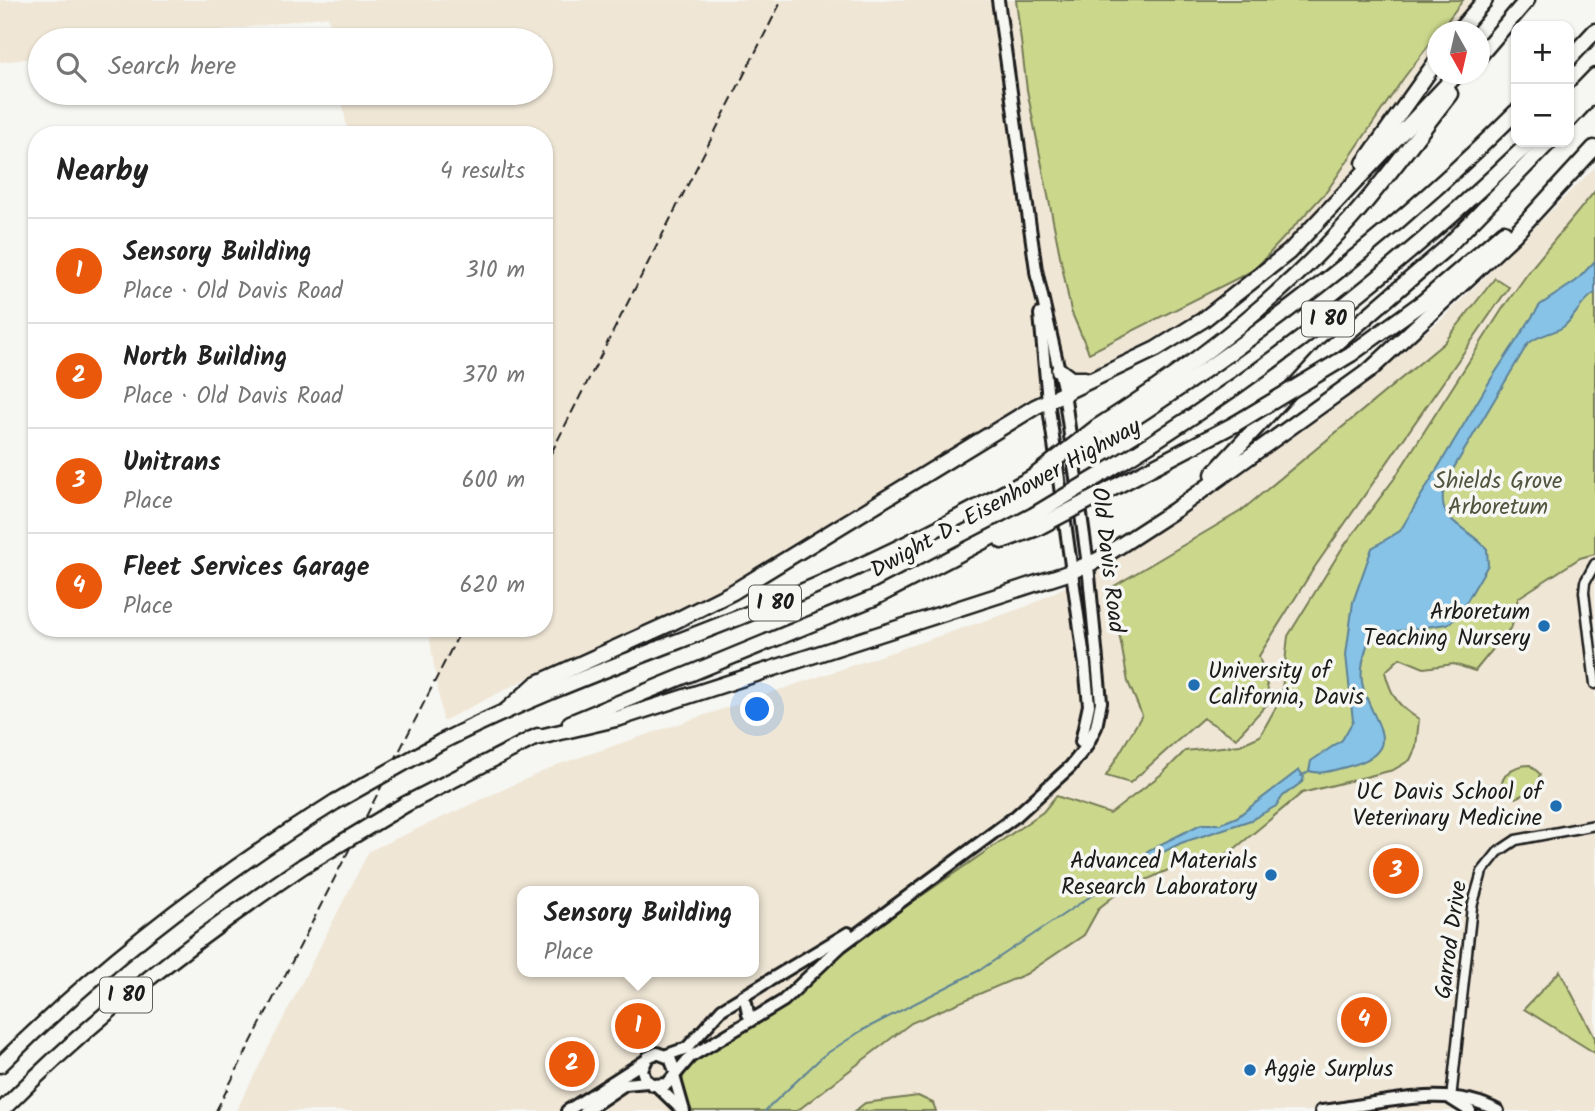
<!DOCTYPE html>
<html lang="en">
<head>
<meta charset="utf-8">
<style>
	:root { --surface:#fff; --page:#f6f6f6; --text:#222; --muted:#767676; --line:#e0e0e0; --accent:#ea580c }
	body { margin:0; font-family:Kalam,sans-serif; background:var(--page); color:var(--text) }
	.controls { position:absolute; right:21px; top:21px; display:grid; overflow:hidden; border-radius:14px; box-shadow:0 2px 5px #0004 }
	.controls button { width:63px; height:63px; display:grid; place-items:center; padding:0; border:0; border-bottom:2px solid var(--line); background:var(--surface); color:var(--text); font:35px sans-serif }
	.compass { position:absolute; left:1427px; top:21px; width:63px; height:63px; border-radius:50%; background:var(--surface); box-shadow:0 2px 5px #0004; rotate:172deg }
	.you { position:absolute; left:758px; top:710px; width:24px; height:24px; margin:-18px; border:5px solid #fff; border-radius:50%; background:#1a73e8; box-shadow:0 0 0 10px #1a73e833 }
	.badge { display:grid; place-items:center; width:46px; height:46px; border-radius:50%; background:var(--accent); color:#fff; font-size:23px; font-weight:700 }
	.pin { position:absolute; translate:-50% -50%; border:4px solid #fff; box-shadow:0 2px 7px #0006 }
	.popup { position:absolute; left:517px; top:886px; width:242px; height:91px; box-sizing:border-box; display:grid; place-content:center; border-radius:14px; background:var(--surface); filter:drop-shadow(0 2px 5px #0005); font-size:23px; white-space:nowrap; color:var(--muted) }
	.popup b { font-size:26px; color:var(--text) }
	.popup::after { content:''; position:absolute; left:50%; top:100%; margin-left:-14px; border:14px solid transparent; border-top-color:var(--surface) }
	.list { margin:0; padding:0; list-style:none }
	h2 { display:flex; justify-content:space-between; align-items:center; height:91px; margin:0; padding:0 28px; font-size:30px }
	h2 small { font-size:23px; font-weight:400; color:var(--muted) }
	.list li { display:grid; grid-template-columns:46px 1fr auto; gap:21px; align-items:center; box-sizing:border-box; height:105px; padding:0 28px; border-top:2px solid var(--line) }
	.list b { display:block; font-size:26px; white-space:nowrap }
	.list p { margin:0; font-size:23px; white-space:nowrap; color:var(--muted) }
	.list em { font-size:23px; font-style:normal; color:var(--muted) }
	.icon { flex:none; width:38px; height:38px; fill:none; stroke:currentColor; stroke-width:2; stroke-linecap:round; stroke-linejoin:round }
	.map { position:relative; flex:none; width:1595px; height:1111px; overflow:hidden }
	.search { position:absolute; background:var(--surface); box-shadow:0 2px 5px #0004; left:28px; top:28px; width:525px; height:77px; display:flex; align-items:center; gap:18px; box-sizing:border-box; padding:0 24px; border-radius:38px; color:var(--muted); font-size:26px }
	.panel { position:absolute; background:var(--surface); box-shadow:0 2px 5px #0004; left:28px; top:126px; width:525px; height:511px; border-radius:28px }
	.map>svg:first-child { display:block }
	.built { fill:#efe6d5; fill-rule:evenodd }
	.green { fill:#cbd88c; stroke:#747a54; stroke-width:2 }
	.water { fill:#87c3e7; stroke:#5c8096; stroke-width:2 }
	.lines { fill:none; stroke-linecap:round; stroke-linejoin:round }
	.stream { stroke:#5c8096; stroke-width:2 }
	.street-casing { stroke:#1c1c1c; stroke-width:13 }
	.secondary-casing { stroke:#1c1c1c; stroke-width:16 }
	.highway-casing { stroke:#1c1c1c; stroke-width:19 }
	.street { stroke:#f6f6f2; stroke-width:8 }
	.secondary { stroke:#f6f6f2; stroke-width:10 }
	.highway { stroke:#f6f6f2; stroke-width:14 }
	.rail { stroke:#1c1c1c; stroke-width:2; stroke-dasharray:10 5; stroke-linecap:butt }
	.highway-bridge-casing { stroke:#1c1c1c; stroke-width:19; stroke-linecap:butt }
	.highway-bridge { stroke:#f6f6f2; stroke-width:14 }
	.poi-dot { fill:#1f6fb2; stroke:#f6f6f2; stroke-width:2.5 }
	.labels { text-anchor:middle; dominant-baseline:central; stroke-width:7; stroke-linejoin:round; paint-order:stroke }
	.shield { fill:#f6f6f2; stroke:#5d5d5c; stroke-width:2 }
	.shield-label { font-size:21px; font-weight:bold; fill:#1c1c1c }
	.park-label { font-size:23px; fill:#51543e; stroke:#f6f6f2 }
	.street-label { font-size:23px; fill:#1c1c1c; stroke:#f6f6f2 }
	.poi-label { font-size:23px; fill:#1c1c1c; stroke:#f6f6f2; text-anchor:end }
</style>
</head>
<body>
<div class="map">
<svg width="1595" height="1111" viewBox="0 0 1595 1111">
	<rect width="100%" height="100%" fill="#f6f6f2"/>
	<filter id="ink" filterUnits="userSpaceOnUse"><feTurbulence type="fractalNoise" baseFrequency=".0143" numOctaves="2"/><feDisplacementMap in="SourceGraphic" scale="14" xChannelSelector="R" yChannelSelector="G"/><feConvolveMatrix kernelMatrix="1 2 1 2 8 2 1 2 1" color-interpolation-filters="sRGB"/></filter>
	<g filter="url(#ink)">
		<g class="built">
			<polygon points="0,0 1476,0 1450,31 1438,32 1437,48 1345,186 1285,249 1201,316 718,595 572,662 534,675 443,721 428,628 544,628 544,135 348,135 341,93 541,93 541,40 332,40 328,16 156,40 40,40 40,57 0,62"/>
			<path d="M1595 167V1111H236L369 851 557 765 1028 606 1107 565 1164 517 1372 375 1441 320ZM522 891H754V972H522Z"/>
		</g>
		<g class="green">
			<polygon points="1016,0 1463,0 1403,79 1327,191 1254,270 1089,353 1071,311 1027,90"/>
			<path d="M1595 191V554L1580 558 1518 598 1512 626 1475 671 1454 664 1424 668 1400 658 1385 672C1391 695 1398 707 1419 719L1416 747 1410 760 1393 770 1302 793 1232 851 1220 857 1186 862 1119 892 1099 908 1084 935 1026 974 911 1023 797 1111H692C681 1092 676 1077 694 1060L789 1004 838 957 869 932 1043 812 1056 796 1110 814 1163 773 1185 751 1240 745 1260 736 1281 698 1288 636 1341 550 1394 479 1503 308 1533 266Z"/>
			<polygon points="1495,278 1509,287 1314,568 1259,656 1271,700 1236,738 1203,718 1130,783 1106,776 1142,715 1128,682 1111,588 1241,511 1444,343"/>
			<path d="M1530 765 1540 774 1535 789 1516 798 1503 794C1497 776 1513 765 1530 765Z"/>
			<polygon points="1560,971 1595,1038 1595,1053 1524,1009"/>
			<polygon points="918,1096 933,1103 936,1111 855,1111 865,1103"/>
		</g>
		<g class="water">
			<path d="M1595 261V293C1580 302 1576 317 1563 327 1551 335 1538 334 1527 345L1446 481C1432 522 1465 524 1487 549L1488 565 1457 618 1447 624 1391 632 1369 639C1365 653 1360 667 1362 682 1367 718 1413 750 1346 767 1333 770 1321 775 1309 771L1311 761 1342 740 1353 721 1346 655 1353 602 1372 548 1400 531 1491 379 1540 305 1576 281Z"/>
			<polygon points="1299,770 1304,777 1302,782 1283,796 1276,806 1251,820 1181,843 1132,868 1130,864 1149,850 1201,824 1220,824 1237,817"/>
		</g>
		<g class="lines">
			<g class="stream">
				<polyline points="1301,776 1309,771"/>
				<polyline points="765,1111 823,1056 861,1031 980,970 1112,882"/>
			</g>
			<defs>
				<g id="street">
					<polyline points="1595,564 1585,582 1584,592 1595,684"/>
					<polyline points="1451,1099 1472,907 1482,872 1498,852 1516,840 1595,825"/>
				</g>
				<g id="secondary">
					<polyline points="998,0 1037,277"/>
					<polyline points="1040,314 1048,401 1085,665 1089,705 1081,742"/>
					<polyline points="746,1003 748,1014 754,1018"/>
					<polyline points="667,1055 687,1048 722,1009 848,933"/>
					<polyline points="675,1071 670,1058 657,1053 648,1057 642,1070 645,1079 653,1085 667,1084 690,1057 783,1001 841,946 1016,816 1070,767 1086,747 1096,727 1101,702 1088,565 1064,392 1036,270"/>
					<polyline points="674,1076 684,1111"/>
					<polyline points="657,1086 683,1111"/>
					<polyline points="1451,1099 1470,1111"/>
					<polyline points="567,1111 645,1061"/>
					<polyline points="585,1111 625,1084 648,1082"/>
					<path d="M1321 1111C1376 1105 1448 1082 1498 1111"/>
				</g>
				<g id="highway">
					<polyline points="1458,32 1485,0"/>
					<polyline points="1480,55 1527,0"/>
					<polyline points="1569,59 1595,31"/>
					<polyline points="1569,103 1595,76"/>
					<polyline points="1569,120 1595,92"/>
					<polyline points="1364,163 1438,59"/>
					<polyline points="1351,354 1423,302 1504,232"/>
					<polyline points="1059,370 1071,379 1085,379"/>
					<path d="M1097 427C1191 368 1277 302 1351 219 1386 180 1417 136 1450 94"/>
					<path d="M1100 440C1250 345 1390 238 1516 112"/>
					<path d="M1107 471C1261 377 1401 267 1530 142"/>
					<polyline points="1213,474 1328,350 1445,249 1549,142"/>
					<polyline points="1111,489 1235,424"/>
					<polyline points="1002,541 1037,528"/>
					<polyline points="507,710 536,684 671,623 733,592 1035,407 1156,349 1203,320 1289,252 1457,74"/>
					<polyline points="570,723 874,598 1034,515"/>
					<polyline points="531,739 620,718 1065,574 1098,560 1175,510 1370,370 1514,235 1594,148"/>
					<path d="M441 742C545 689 657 651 765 607 857 570 946 526 1033 477"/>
					<polyline points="406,804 538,736"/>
					<path d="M0 1065C101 964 215 877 335 802"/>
					<path d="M1 1111C96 1015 192 941 303 866"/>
				</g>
			</defs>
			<use href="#street" class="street-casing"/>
			<use href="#secondary" class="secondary-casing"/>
			<use href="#highway" class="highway-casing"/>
			<use href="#street" class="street"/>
			<use href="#secondary" class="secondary"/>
			<use href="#highway" class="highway"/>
			<g class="rail">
				<polyline points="544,467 782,0"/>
				<polyline points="216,1111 462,628"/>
			</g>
			<defs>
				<g id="highway-bridge">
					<polyline points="1235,424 1351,354"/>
					<polyline points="1073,454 1100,440"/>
					<polyline points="1033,477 1097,427"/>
					<polyline points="1034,515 1107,471"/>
					<polyline points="1037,528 1111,489"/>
					<polyline points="335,802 441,742"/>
					<polyline points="303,866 406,804"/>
				</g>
			</defs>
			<use href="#highway-bridge" class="highway-bridge-casing"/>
			<use href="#highway-bridge" class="highway-bridge"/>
		</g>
	</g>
	<g class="poi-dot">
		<circle cx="1544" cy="626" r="7"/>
		<circle cx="1194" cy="685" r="7"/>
		<circle cx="1556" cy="806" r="7"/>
		<circle cx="1271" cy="875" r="7"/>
		<circle cx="1250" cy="1070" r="7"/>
	</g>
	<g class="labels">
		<g class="shield">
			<rect x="1302" y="301.5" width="52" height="35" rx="5"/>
			<rect x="749" y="585.5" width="52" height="35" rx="5"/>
			<rect x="100" y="977.5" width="52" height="35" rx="5"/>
		</g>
		<g class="shield-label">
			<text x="1328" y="319">I 80</text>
			<text x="775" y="603">I 80</text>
			<text x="126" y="995">I 80</text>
		</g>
		<g class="park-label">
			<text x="1498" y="482">Shields Grove<tspan x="1498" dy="26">Arboretum</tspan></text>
		</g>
		<g class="street-label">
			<text transform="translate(1006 499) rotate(-29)">Dwight D. Eisenhower Highway</text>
			<text transform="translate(1107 560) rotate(83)">Old Davis Road</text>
			<text transform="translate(1452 940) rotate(-82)">Garrod Drive</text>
		</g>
		<g class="poi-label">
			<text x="1530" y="613">Arboretum<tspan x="1530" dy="26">Teaching Nursery</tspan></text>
			<text x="1208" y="672" text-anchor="start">University of<tspan x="1208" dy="26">California, Davis</tspan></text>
			<text x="1542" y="793">UC Davis School of<tspan x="1542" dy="26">Veterinary Medicine</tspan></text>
			<text x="1257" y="862">Advanced Materials<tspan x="1257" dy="26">Research Laboratory</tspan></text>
			<text x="1264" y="1070" text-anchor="start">Aggie Surplus</text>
		</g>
	</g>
</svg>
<div class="controls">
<button>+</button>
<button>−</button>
</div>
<svg class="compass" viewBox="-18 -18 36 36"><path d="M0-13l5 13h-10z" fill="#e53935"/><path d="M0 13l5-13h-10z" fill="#767676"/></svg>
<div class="you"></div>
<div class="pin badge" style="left:638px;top:1026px">1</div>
<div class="popup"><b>Sensory Building</b>Place</div>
<div class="pin badge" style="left:572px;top:1064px">2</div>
<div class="pin badge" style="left:1396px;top:871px">3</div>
<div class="pin badge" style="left:1364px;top:1020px">4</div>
<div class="search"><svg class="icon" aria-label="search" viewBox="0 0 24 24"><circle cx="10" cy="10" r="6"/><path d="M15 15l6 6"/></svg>Search here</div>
<section class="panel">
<h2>Nearby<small>4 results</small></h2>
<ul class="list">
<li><span class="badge">1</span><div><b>Sensory Building</b><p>Place · Old Davis Road</p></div><em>310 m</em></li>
<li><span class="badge">2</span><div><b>North Building</b><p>Place · Old Davis Road</p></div><em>370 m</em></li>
<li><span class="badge">3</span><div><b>Unitrans</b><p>Place</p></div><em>600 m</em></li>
<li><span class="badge">4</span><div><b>Fleet Services Garage</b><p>Place</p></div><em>620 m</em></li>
</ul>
</section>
</div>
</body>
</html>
